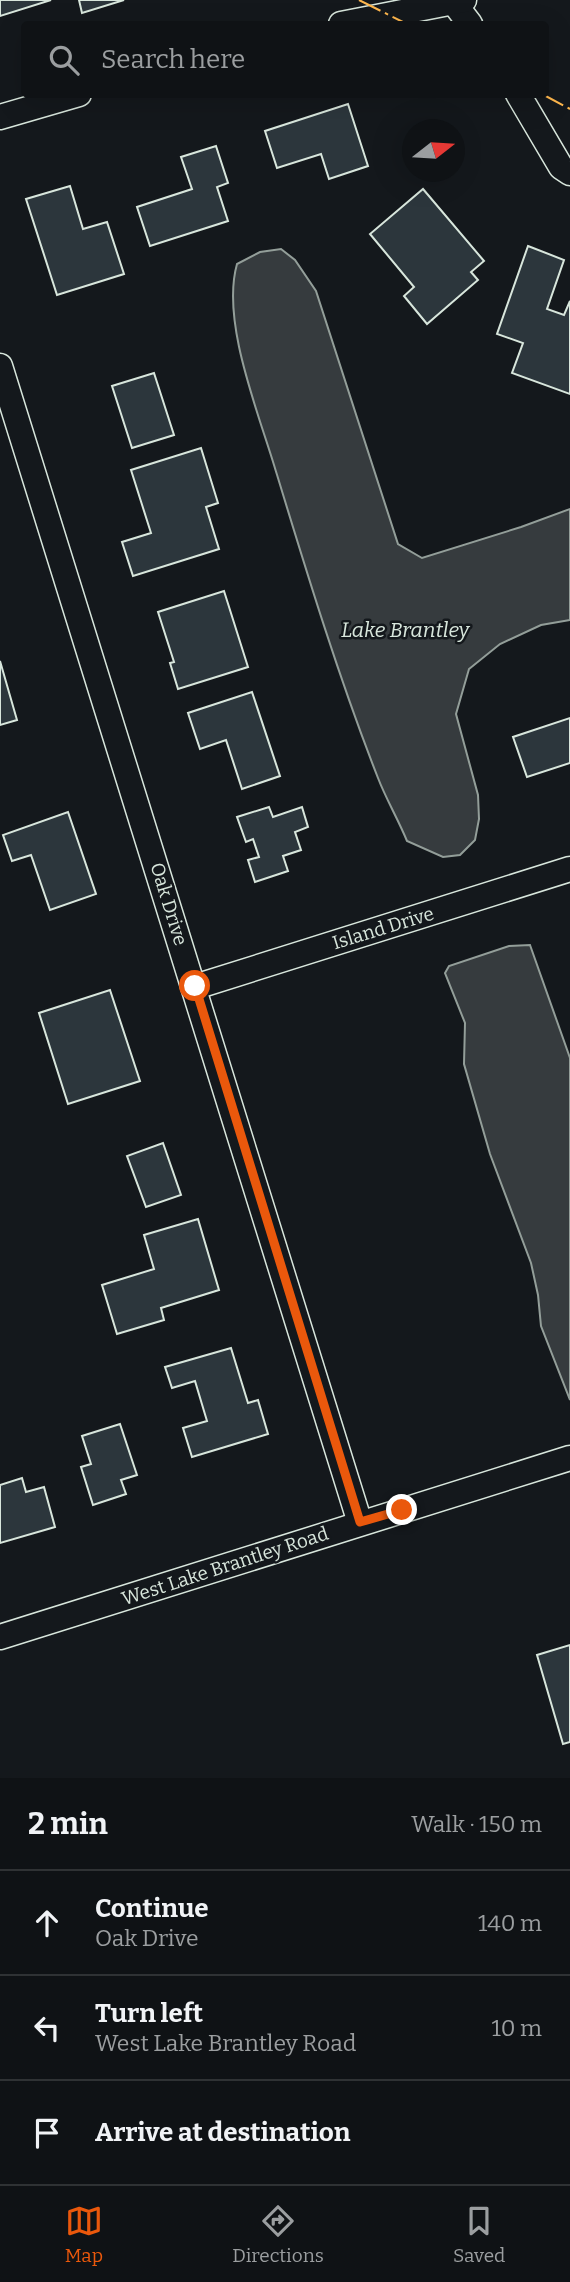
<!DOCTYPE html>
<html lang="en">
<head>
<meta charset="utf-8">
<style>
	:root { --surface:#0f1215; --page:#181b1e; --text:#f1f3f6; --muted:#9b9ea0; --line:#2f3234; --accent:#ea580c }
	body { margin:0; font-family:Bitter,serif; background:var(--page); color:var(--text) }
	.compass { position:absolute; left:402px; top:119px; width:63px; height:63px; border-radius:50%; background:var(--surface); box-shadow:0 7px 28px #0002; rotate:73deg }
	.stop { position:absolute; width:21px; height:21px; margin:-16px; border:5px solid #ea580c; border-radius:50%; background:#fff }
	.stop.end { background:#ea580c; border-color:#fff; box-shadow:0 2px 7px #0008 }
	.list { margin:0; padding:0; list-style:none }
	h2 { display:flex; justify-content:space-between; align-items:center; height:91px; margin:0; padding:0 28px; font-size:30px }
	h2 small { font-size:23px; font-weight:400; color:var(--muted) }
	.list li { display:grid; grid-template-columns:46px 1fr auto; gap:21px; align-items:center; box-sizing:border-box; height:105px; padding:0 28px; border-top:2px solid var(--line) }
	.list b { display:block; font-size:26px; white-space:nowrap }
	.list p { margin:0; font-size:23px; white-space:nowrap; color:var(--muted) }
	.list em { font-size:23px; font-style:normal; color:var(--muted) }
	.icon { flex:none; width:38px; height:38px; fill:none; stroke:currentColor; stroke-width:2; stroke-linecap:round; stroke-linejoin:round }
	.map { position:relative; flex:none; width:570px; height:1778px; overflow:hidden }
	.search { position:absolute; background:var(--surface); box-shadow:0 7px 28px #0002; left:21px; right:21px; top:21px; height:77px; display:flex; align-items:center; gap:18px; box-sizing:border-box; padding:0 24px; border-radius:7px; color:var(--muted); font-size:26px }
	.sheet { height:406px; background:var(--surface) }
	nav { display:flex; justify-content:space-around; align-items:center; box-sizing:border-box; height:98px; border-top:2px solid var(--line); background:var(--surface); font-size:19px; color:var(--muted) }
	nav a { display:grid; justify-items:center; gap:4px }
	nav .on { color:var(--accent) }
	.map>svg:first-child { display:block }
	.water { fill:#363b3e; stroke:#939e99; stroke-width:2 }
	.building { fill:#2c363c; stroke:#d8e6dc; stroke-width:2 }
	.lines { fill:none; stroke-linecap:round; stroke-linejoin:round }
	.minor-casing { stroke:#d8e6dc; stroke-width:27 }
	.minor { stroke:#14181c; stroke-width:24 }
	.power { stroke:#ffb74d; stroke-width:2; stroke-dasharray:24 5 3.5 5; stroke-linecap:butt }
	.route { stroke:#ea580c; stroke-width:9 }
	.labels { text-anchor:middle; dominant-baseline:central; stroke-width:5; stroke-linejoin:round; paint-order:stroke }
	.street-label { font-size:19px; fill:#d8e6dc; stroke:#14181c }
	.water-label { font-size:21px; font-style:italic; fill:#d8e6dc; stroke:#14181c }
</style>
</head>
<body>
<div class="map">
<svg width="570" height="1778" viewBox="0 0 570 1778">
	<rect width="100%" height="100%" fill="#14181c"/>
	<g class="water">
		<path d="M281 249 295 260 316 291 398 544 422 558 521 527 570 509V620L541 625 500 644 469 669 456 714 478 795 479 819 475 840 460 855 443 857 407 841C398 819 386 799 378 778 338 676 306 570 274 465 257 409 221 320 237 264L260 252Z"/>
		<polygon points="530,945 570,1058 570,1400 541,1326 538,1295 531,1263 490,1154 464,1064 465,1023 445,973 449,966 509,946"/>
	</g>
	<g class="building">
		<polygon points="0,0 51,0 0,16"/>
		<polygon points="79,0 124,0 82,13"/>
		<polygon points="348,104 368,166 329,179 321,154 277,168 265,131"/>
		<polygon points="216,146 228,183 217,187 228,221 150,246 137,207 192,189 181,157"/>
		<polygon points="70,186 83,229 107,222 124,274 57,295 26,199"/>
		<polygon points="423,189 484,261 471,272 478,280 427,324 404,296 414,287 370,234"/>
		<polygon points="528,246 564,260 547,309 564,315 570,301 570,394 512,373 523,343 497,334"/>
		<polygon points="154,373 174,435 132,448 112,386"/>
		<polygon points="201,448 218,503 206,507 219,549 133,576 122,542 151,533 131,470"/>
		<polygon points="224,591 248,667 178,689 170,663 174,662 158,612"/>
		<polygon points="0,661 17,720 0,725"/>
		<polygon points="252,692 280,776 242,789 226,740 200,749 188,713"/>
		<polygon points="570,718 570,763 527,777 513,737"/>
		<polygon points="269,807 273,817 302,807 308,827 295,832 301,850 283,856 288,871 255,882 248,860 259,857 253,839 246,842 237,817"/>
		<polygon points="68,812 96,894 50,910 31,855 12,861 3,835"/>
		<polygon points="110,990 140,1081 68,1104 39,1013"/>
		<polygon points="163,1143 181,1195 146,1207 127,1156"/>
		<polygon points="198,1219 219,1290 161,1308 164,1320 117,1334 102,1285 154,1269 144,1235"/>
		<polygon points="231,1348 248,1403 258,1400 268,1434 192,1457 183,1428 207,1421 195,1381 172,1388 165,1367"/>
		<polygon points="120,1424 137,1475 121,1480 126,1494 93,1505 81,1467 91,1464 82,1436"/>
		<polygon points="22,1478 26,1492 44,1487 55,1527 0,1543 0,1485"/>
		<polygon points="570,1645 570,1742 563,1744 537,1655"/>
	</g>
	<g class="lines">
		<defs>
			<g id="minor">
				<polyline points="454,3 470,24"/>
				<polyline points="341,24 464,0"/>
				<polyline points="518,94 561,167 570,173"/>
				<polyline points="0,117 79,94"/>
				<polyline points="0,366 360,1523"/>
				<polyline points="195,987 570,869"/>
				<polyline points="0,1637 570,1458"/>
			</g>
		</defs>
		<use href="#minor" class="minor-casing"/>
		<use href="#minor" class="minor"/>
		<g class="power">
			<polyline points="359,0 407,24"/>
			<polyline points="542,94 570,109"/>
		</g>
	</g>
	<g class="lines">
		<polyline class="route" points="195,986 360,1522 402,1510"/>
	</g>
	<g class="labels">
		<g class="street-label">
			<text transform="translate(169 904) rotate(73)">Oak Drive</text>
			<text transform="translate(383 928) rotate(-17)">Island Drive</text>
			<text transform="translate(225 1566) rotate(-18)">West Lake Brantley Road</text>
		</g>
		<g class="water-label">
			<text x="405" y="630">Lake Brantley</text>
		</g>
	</g>
</svg>
<svg class="compass" viewBox="-18 -18 36 36"><path d="M0-13l5 13h-10z" fill="#e53935"/><path d="M0 13l5-13h-10z" fill="#9b9ea0"/></svg>
<div class="stop" style="left:195px;top:986px"></div>
<div class="stop end" style="left:402px;top:1510px"></div>
<div class="search"><svg class="icon" aria-label="search" viewBox="0 0 24 24"><circle cx="10" cy="10" r="6"/><path d="M15 15l6 6"/></svg>Search here</div>
</div>
<section class="sheet">
<h2>2 min<small>Walk · 150 m</small></h2>
<ul class="list">
<li><svg class="icon" aria-label="ahead" viewBox="0 0 24 24"><path d="M12 20V5M6 11l6-6 6 6"/></svg><div><b>Continue</b><p>Oak Drive</p></div><em>140 m</em></li>
<li><svg class="icon" aria-label="left" viewBox="0 0 24 24"><path d="M17 20v-9H6M10 6l-5 5 5 5"/></svg><div><b>Turn left</b><p>West Lake Brantley Road</p></div><em>10 m</em></li>
<li><svg class="icon" aria-label="arrive" viewBox="0 0 24 24"><path d="M6 21V4h12l-3 4 3 4H6"/></svg><div><b>Arrive at destination</b></div></li>
</ul>
</section>
<nav>
<a class="on"><svg class="icon" aria-label="map" viewBox="0 0 24 24"><path d="M3 6l6-2 6 2 6-2v14l-6 2-6-2-6 2zM9 4v14M15 6v14"/></svg>Map</a>
<a><svg class="icon" aria-label="directions" viewBox="0 0 24 24"><path d="M12 3l9 9-9 9-9-9zM9 14v-3h6M13 9l2 2-2 2"/></svg>Directions</a>
<a><svg class="icon" aria-label="saved" viewBox="0 0 24 24"><path d="M7 4h10v16l-5-4-5 4z"/></svg>Saved</a>
</nav>
</body>
</html>
